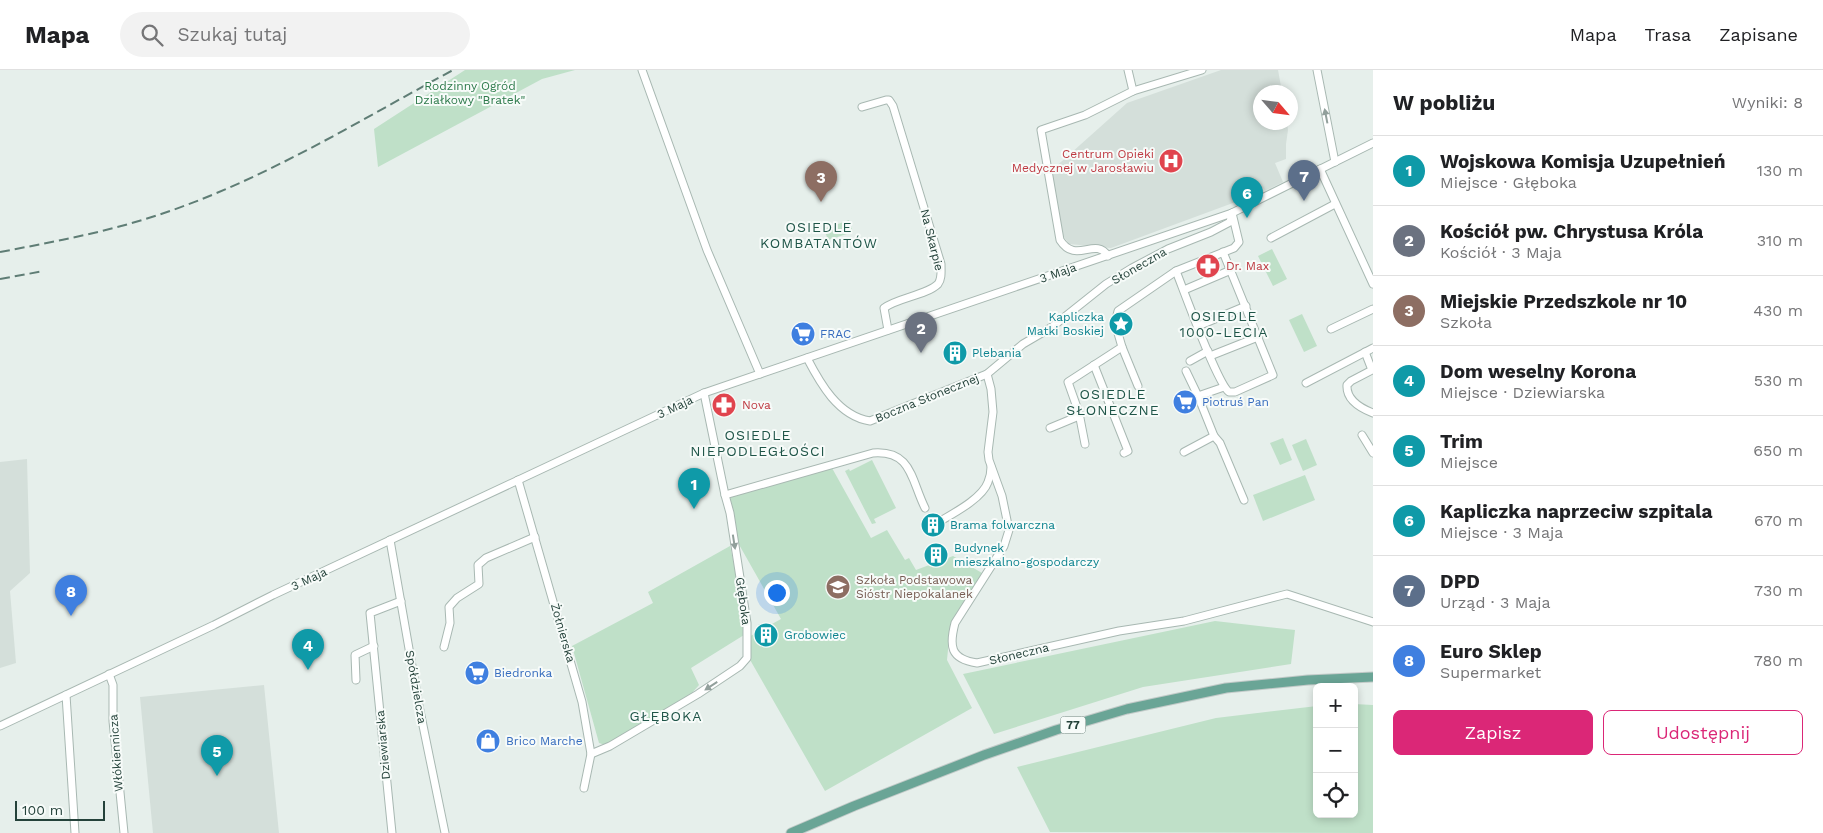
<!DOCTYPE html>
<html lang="pl">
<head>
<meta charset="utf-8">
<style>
	:root { --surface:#fff; --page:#f2f2f2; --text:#202124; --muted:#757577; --line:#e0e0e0; --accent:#db2777 }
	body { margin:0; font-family:"Work Sans",sans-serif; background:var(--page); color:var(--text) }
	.controls { position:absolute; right:15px; bottom:15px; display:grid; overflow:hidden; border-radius:8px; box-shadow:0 2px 8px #0003 }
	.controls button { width:45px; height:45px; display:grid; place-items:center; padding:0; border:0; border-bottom:1px solid var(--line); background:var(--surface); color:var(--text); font:25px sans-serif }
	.compass { position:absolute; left:1253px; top:15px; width:45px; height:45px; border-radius:50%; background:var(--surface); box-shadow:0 2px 8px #0003; rotate:118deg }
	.scale { position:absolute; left:15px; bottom:12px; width:90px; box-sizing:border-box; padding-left:5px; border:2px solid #24423a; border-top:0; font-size:14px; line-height:18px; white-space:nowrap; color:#24423a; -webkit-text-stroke:4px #f7fbf9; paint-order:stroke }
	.you { position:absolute; left:776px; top:522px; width:18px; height:18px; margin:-12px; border:4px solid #fff; border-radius:50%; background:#1a73e8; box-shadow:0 0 0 8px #1a73e833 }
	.badge { display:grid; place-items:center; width:32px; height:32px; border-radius:50%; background:var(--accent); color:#fff; font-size:16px; font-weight:700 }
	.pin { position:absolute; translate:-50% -41px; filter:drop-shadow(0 1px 2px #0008) }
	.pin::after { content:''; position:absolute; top:26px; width:18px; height:15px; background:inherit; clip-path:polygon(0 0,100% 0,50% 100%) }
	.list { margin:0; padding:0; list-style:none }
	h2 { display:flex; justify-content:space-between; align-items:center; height:65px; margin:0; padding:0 20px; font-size:21px }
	h2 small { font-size:16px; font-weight:400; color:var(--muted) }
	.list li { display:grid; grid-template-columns:32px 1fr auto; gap:15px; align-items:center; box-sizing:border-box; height:70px; padding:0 20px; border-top:1px solid var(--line) }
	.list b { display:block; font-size:19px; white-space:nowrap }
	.list p { margin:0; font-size:16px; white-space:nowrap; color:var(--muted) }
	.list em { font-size:16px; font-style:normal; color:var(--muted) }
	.actions { display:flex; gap:10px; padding:15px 20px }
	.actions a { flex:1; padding:11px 0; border:1px solid var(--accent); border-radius:8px; text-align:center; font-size:18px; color:var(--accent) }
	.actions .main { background:var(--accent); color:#fff }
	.icon { flex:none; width:28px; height:28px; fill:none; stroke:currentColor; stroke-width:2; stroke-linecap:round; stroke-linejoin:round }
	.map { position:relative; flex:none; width:1373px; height:763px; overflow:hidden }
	header { display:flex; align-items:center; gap:30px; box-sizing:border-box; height:70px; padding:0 25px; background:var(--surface); border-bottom:1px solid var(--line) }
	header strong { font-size:24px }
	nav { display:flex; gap:28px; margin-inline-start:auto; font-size:18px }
	.search { width:350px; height:45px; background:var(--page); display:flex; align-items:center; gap:12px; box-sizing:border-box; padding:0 18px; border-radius:28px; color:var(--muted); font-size:19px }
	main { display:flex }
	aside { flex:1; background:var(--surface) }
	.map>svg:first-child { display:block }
	.built { fill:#d4dfda }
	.green { fill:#bfe0c8 }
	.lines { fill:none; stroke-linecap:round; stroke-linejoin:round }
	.minor-casing { stroke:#a8b8b2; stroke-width:9 }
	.major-casing { stroke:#c2cac8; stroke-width:11 }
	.minor { stroke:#fff; stroke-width:7 }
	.major { stroke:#6aa596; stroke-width:9 }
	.rail { stroke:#5f7d75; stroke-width:2; stroke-dasharray:10 5; stroke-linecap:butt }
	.oneway { fill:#92a09c }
	.labels { text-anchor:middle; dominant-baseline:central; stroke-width:4; stroke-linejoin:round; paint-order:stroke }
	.shield { fill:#f7fbf9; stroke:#637a73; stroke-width:1 }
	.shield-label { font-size:11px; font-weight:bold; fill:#24423a }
	.park-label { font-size:12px; fill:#2d7a4b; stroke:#f7fbf9 }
	.health-label { font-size:12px; fill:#be3a42; stroke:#f7fbf9; text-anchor:start }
	.street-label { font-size:12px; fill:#24423a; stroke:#f7fbf9 }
	.culture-label { font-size:12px; fill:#0d838f; stroke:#f7fbf9; text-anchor:start }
	.shop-label { font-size:12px; fill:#366cbe; stroke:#f7fbf9; text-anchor:start }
	.education-label { font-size:12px; fill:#785e54; stroke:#f7fbf9; text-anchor:start }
	.neighbourhood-label { font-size:14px; letter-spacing:1px; fill:#1f5548; stroke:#f7fbf9 }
</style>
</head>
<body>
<header>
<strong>Mapa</strong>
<div class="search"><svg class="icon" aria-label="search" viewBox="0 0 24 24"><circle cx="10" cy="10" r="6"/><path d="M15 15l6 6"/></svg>Szukaj tutaj</div>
<nav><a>Mapa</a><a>Trasa</a><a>Zapisane</a></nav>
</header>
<main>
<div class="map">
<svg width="1373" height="763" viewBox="0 0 1373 763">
	<rect width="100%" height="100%" fill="#e6efeb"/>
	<g class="built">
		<polygon points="1221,0 1278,0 1282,22 1260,22 1260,52 1287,53 1288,60 1286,74 1286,89 1275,93 1283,112 1265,121 1263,118 1241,130 1111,178 1069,174 1062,164 1052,100 1127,33"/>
		<polygon points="27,389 30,503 10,521 16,593 0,598 0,392"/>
		<polygon points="264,615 279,763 153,763 140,627"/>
	</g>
	<g class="green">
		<polygon points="465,0 575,0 542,9 378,97 374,59"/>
		<polygon points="849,150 853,162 828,170 824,159"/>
		<polygon points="1272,179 1287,209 1273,216 1258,186"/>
		<polygon points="1302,244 1317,276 1304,282 1289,250"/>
		<polygon points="1283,368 1292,390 1280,395 1270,373"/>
		<polygon points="1306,369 1317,395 1303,401 1292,375"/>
		<polygon points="872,390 896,438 874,449 876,453 872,454 845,401 849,399 850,401"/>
		<polygon points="832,398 871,468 887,460 905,490 909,488 916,500 953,486 982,503 954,549 950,559 947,590 972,638 825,721 749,588 747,568 781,549 737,471 729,427"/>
		<polygon points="1305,405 1315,430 1263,451 1253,425"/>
		<polygon points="730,476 739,517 744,565 691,598 699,615 692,623 605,675 599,673 572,576 653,533 648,522"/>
		<polygon points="1215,551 1295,560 1291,594 1143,617 994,664 963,604"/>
		<polygon points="1354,634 1373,635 1373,763 1050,762 1017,697 1216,648 1317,636 1317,744 1354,744"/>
	</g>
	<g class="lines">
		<defs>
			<g id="minor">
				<polyline points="642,0 707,180 760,304"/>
				<polyline points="1128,0 1133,21"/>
				<polyline points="1317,0 1335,92"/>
				<path d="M862 37 886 30H889L893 36 941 194C941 201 942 209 938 214 927 225 897 228 884 238L888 260"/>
				<polyline points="1320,99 1373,214"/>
				<path d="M1232 143 1230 152 1211 162 1168 179 1132 198 1106 214 1052 257 1023 274 987 304 991 319 993 342 988 382 989 390 1002 426 1009 460 1004 476 955 553C949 576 950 589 977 593L1119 561 1184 551 1287 524 1373 552"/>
				<polyline points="1271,168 1335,134"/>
				<path d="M1108 186C1095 166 1076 195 1060 170L1041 60 1085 45 1133 21 1202 0"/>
				<path d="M1176 201C1184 221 1217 313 1229 322H1235L1273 305 1223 182"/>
				<polyline points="1184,220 1231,200"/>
				<polyline points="1198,256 1246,236"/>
				<polyline points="1331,259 1373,239"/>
				<polyline points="1122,277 1138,316"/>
				<path d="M1365 282 1372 300 1351 311 1347 315C1346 330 1360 338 1373 343"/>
				<polyline points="1210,286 1258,267"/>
				<path d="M807 288C820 313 838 346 870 351L987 304"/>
				<polyline points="1190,291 1208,281"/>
				<polyline points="1094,295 1128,381 1124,383"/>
				<polyline points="1186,301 1198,326"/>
				<polyline points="1306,313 1373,278"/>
				<polyline points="1224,317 1198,326 1214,366 1220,373 1244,430"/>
				<polyline points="1050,358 1079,346"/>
				<polyline points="1362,365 1373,383"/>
				<polyline points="1085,374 1079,343 1068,312 1122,277 1115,253 1118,241 1176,201 1234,178 1239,172 1232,143"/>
				<polyline points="1184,382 1214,366"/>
				<polyline points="518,410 582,632 591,684 584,718"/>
				<path d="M725 425 873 383C912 380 911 410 925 438"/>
				<path d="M937 453C952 444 982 429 988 412 990 407 991 402 991 397"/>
				<polyline points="390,470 419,636 445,763"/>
				<polyline points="444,577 450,553 449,537 457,528 479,514 478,495 486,488 535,467"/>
				<polyline points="109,604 113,615 113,651 124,763"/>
				<polyline points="356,610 355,585 374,576"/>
				<polyline points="66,625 75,763"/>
				<polyline points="0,656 214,555 273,525 704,323 1232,143 1373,73"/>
				<polyline points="591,684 610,676 698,624 740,596 747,588 747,553 730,443 725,425 704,323"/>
				<polyline points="392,763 370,543 401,531"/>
			</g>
			<polyline id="major" points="791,763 854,736 984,685 1056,660 1127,639 1226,618 1308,610 1373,607"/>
		</defs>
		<use href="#minor" class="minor-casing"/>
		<use href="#major" class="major-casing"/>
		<use href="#minor" class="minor"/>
		<use href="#major" class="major"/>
		<g class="rail">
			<path d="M0 182C53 172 107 162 158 145 262 111 357 52 453 0"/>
			<polyline points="0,209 44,201"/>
		</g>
	</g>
	<defs><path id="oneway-solid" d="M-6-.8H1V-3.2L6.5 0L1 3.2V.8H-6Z" transform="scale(1.25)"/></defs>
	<g class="oneway">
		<use href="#oneway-solid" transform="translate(1326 46) rotate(-101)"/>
		<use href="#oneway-solid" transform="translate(734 472) rotate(81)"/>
		<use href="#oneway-solid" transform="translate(711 616) rotate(147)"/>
	</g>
	<defs>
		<symbol id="hospital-disc" viewBox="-11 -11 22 22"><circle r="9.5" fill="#e0444e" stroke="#f7fbf9"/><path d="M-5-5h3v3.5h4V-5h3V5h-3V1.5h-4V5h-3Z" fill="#fff"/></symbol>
		<symbol id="pharmacy-disc" viewBox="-11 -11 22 22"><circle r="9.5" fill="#e0444e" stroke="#f7fbf9"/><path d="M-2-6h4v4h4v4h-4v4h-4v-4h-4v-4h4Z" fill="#fff"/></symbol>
		<symbol id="sight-disc" viewBox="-11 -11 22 22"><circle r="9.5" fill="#0f9aa8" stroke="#f7fbf9"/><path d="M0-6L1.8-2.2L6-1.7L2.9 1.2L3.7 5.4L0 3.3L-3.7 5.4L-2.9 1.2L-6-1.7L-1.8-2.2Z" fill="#fff"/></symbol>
		<symbol id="supermarket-disc" viewBox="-11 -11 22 22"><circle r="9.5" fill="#3f7fe0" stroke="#f7fbf9"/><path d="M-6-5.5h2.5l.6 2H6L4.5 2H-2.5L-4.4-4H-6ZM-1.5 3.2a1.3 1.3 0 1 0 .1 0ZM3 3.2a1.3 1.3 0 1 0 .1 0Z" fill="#fff"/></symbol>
		<symbol id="building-disc" viewBox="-11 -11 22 22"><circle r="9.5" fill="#0f9aa8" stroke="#f7fbf9"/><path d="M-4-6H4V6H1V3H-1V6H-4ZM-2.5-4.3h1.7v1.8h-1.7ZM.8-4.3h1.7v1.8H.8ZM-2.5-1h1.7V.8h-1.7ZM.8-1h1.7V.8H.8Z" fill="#fff"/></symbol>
		<symbol id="school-disc" viewBox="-11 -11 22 22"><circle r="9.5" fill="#8d6e63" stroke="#f7fbf9"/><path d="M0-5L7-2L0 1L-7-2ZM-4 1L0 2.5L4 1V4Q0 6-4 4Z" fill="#fff"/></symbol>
		<symbol id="shop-disc" viewBox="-11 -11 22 22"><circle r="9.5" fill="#3f7fe0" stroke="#f7fbf9"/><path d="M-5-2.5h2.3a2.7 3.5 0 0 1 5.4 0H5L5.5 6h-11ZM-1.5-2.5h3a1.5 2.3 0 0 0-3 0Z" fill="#fff"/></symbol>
	</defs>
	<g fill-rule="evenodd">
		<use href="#hospital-disc" x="1157" y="77" width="28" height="28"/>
		<use href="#pharmacy-disc" x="1194" y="182" width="28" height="28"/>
		<use href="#sight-disc" x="1107" y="240" width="28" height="28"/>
		<use href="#supermarket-disc" x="789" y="250" width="28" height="28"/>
		<use href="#building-disc" x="941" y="269" width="28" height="28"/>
		<use href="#supermarket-disc" x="1171" y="318" width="28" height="28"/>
		<use href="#pharmacy-disc" x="710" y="321" width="28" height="28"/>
		<use href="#building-disc" x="919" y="441" width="28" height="28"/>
		<use href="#building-disc" x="922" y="471" width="28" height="28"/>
		<use href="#school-disc" x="824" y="503" width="28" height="28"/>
		<use href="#building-disc" x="752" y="551" width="28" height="28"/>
		<use href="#supermarket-disc" x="463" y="589" width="28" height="28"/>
		<use href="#shop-disc" x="474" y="657" width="28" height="28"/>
	</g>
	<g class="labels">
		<rect class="shield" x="1060.5" y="646.5" width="25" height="17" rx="4"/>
		<g class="shield-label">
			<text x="1073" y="655">77</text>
		</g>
		<g class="park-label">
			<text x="470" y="16">Rodzinny Ogród<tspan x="470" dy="14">Działkowy "Bratek"</tspan></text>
		</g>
		<g class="health-label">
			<text x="1154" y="84" text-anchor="end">Centrum Opieki<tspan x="1154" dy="14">Medycznej w Jarosławiu</tspan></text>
			<text x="1226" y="196">Dr. Max</text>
			<text x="742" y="335">Nova</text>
		</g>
		<g class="street-label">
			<text transform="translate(932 170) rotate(76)">Na Skarpie</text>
			<text transform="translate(1139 196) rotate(-30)">Słoneczna</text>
			<text transform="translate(1058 203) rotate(-19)">3 Maja</text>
			<text transform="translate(927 328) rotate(-22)">Boczna Słonecznej</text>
			<text transform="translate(675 337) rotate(-25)">3 Maja</text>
			<text transform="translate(309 509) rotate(-25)">3 Maja</text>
			<text transform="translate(743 531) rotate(82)">Głęboka</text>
			<text transform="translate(563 563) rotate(74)">Żołnierska</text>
			<text transform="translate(1019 584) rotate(-13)">Słoneczna</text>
			<text transform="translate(416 617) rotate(80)">Spółdzielcza</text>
			<text transform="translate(383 675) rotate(-95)">Dziewiarska</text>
			<text transform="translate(116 683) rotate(-94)">Włókiennicza</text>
		</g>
		<g class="culture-label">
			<text x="1104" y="247" text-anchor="end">Kapliczka<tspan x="1104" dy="14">Matki Boskiej</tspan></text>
			<text x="972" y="283">Plebania</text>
			<text x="950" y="455">Brama folwarczna</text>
			<text x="954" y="478">Budynek<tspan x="954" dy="14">mieszkalno-gospodarczy</tspan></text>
			<text x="784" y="565">Grobowiec</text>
		</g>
		<g class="shop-label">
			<text x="820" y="264">FRAC</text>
			<text x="1202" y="332">Piotruś Pan</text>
			<text x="494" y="603">Biedronka</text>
			<text x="506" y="671">Brico Marche</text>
		</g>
		<g class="education-label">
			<text x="856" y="510">Szkoła Podstawowa<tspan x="856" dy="14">Sióstr Niepokalanek</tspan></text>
		</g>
		<g class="neighbourhood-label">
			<text x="819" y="157">OSIEDLE<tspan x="819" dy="16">KOMBATANTÓW</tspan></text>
			<text x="1224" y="246">OSIEDLE<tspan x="1224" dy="16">1000-LECIA</tspan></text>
			<text x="1113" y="324">OSIEDLE<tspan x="1113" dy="16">SŁONECZNE</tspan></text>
			<text x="758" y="365">OSIEDLE<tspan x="758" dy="16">NIEPODLEGŁOŚCI</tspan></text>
			<text x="666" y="646">GŁĘBOKA</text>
		</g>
	</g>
</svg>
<div class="controls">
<button>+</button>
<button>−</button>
<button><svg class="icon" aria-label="locate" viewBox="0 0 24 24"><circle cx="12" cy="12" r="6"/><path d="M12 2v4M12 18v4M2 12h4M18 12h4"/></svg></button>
</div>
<svg class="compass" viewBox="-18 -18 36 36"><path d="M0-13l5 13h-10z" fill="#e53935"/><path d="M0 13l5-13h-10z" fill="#757577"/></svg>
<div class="scale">100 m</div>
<div class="you"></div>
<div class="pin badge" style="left:694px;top:439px;background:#0f9aa8">1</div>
<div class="pin badge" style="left:921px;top:283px;background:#6b7280">2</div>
<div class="pin badge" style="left:821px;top:132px;background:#8d6e63">3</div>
<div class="pin badge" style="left:308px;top:600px;background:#0f9aa8">4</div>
<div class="pin badge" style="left:217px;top:706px;background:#0f9aa8">5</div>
<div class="pin badge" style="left:1247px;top:148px;background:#0f9aa8">6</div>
<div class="pin badge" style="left:1304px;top:131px;background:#5c6f8a">7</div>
<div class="pin badge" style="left:71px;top:546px;background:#3f7fe0">8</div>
</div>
<aside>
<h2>W pobliżu<small>Wyniki: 8</small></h2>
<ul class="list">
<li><span class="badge" style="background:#0f9aa8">1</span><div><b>Wojskowa Komisja Uzupełnień</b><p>Miejsce · Głęboka</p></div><em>130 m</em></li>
<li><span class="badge" style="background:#6b7280">2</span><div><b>Kościół pw. Chrystusa Króla</b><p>Kościół · 3 Maja</p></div><em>310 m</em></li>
<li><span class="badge" style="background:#8d6e63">3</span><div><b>Miejskie Przedszkole nr 10</b><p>Szkoła</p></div><em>430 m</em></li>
<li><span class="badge" style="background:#0f9aa8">4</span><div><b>Dom weselny Korona</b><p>Miejsce · Dziewiarska</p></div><em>530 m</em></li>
<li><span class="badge" style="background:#0f9aa8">5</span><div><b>Trim</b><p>Miejsce</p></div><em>650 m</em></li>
<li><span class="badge" style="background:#0f9aa8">6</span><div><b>Kapliczka naprzeciw szpitala</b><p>Miejsce · 3 Maja</p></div><em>670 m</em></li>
<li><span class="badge" style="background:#5c6f8a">7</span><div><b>DPD</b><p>Urząd · 3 Maja</p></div><em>730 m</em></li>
<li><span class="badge" style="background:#3f7fe0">8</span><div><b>Euro Sklep</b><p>Supermarket</p></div><em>780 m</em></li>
</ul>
<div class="actions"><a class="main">Zapisz</a><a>Udostępnij</a></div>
</aside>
</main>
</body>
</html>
